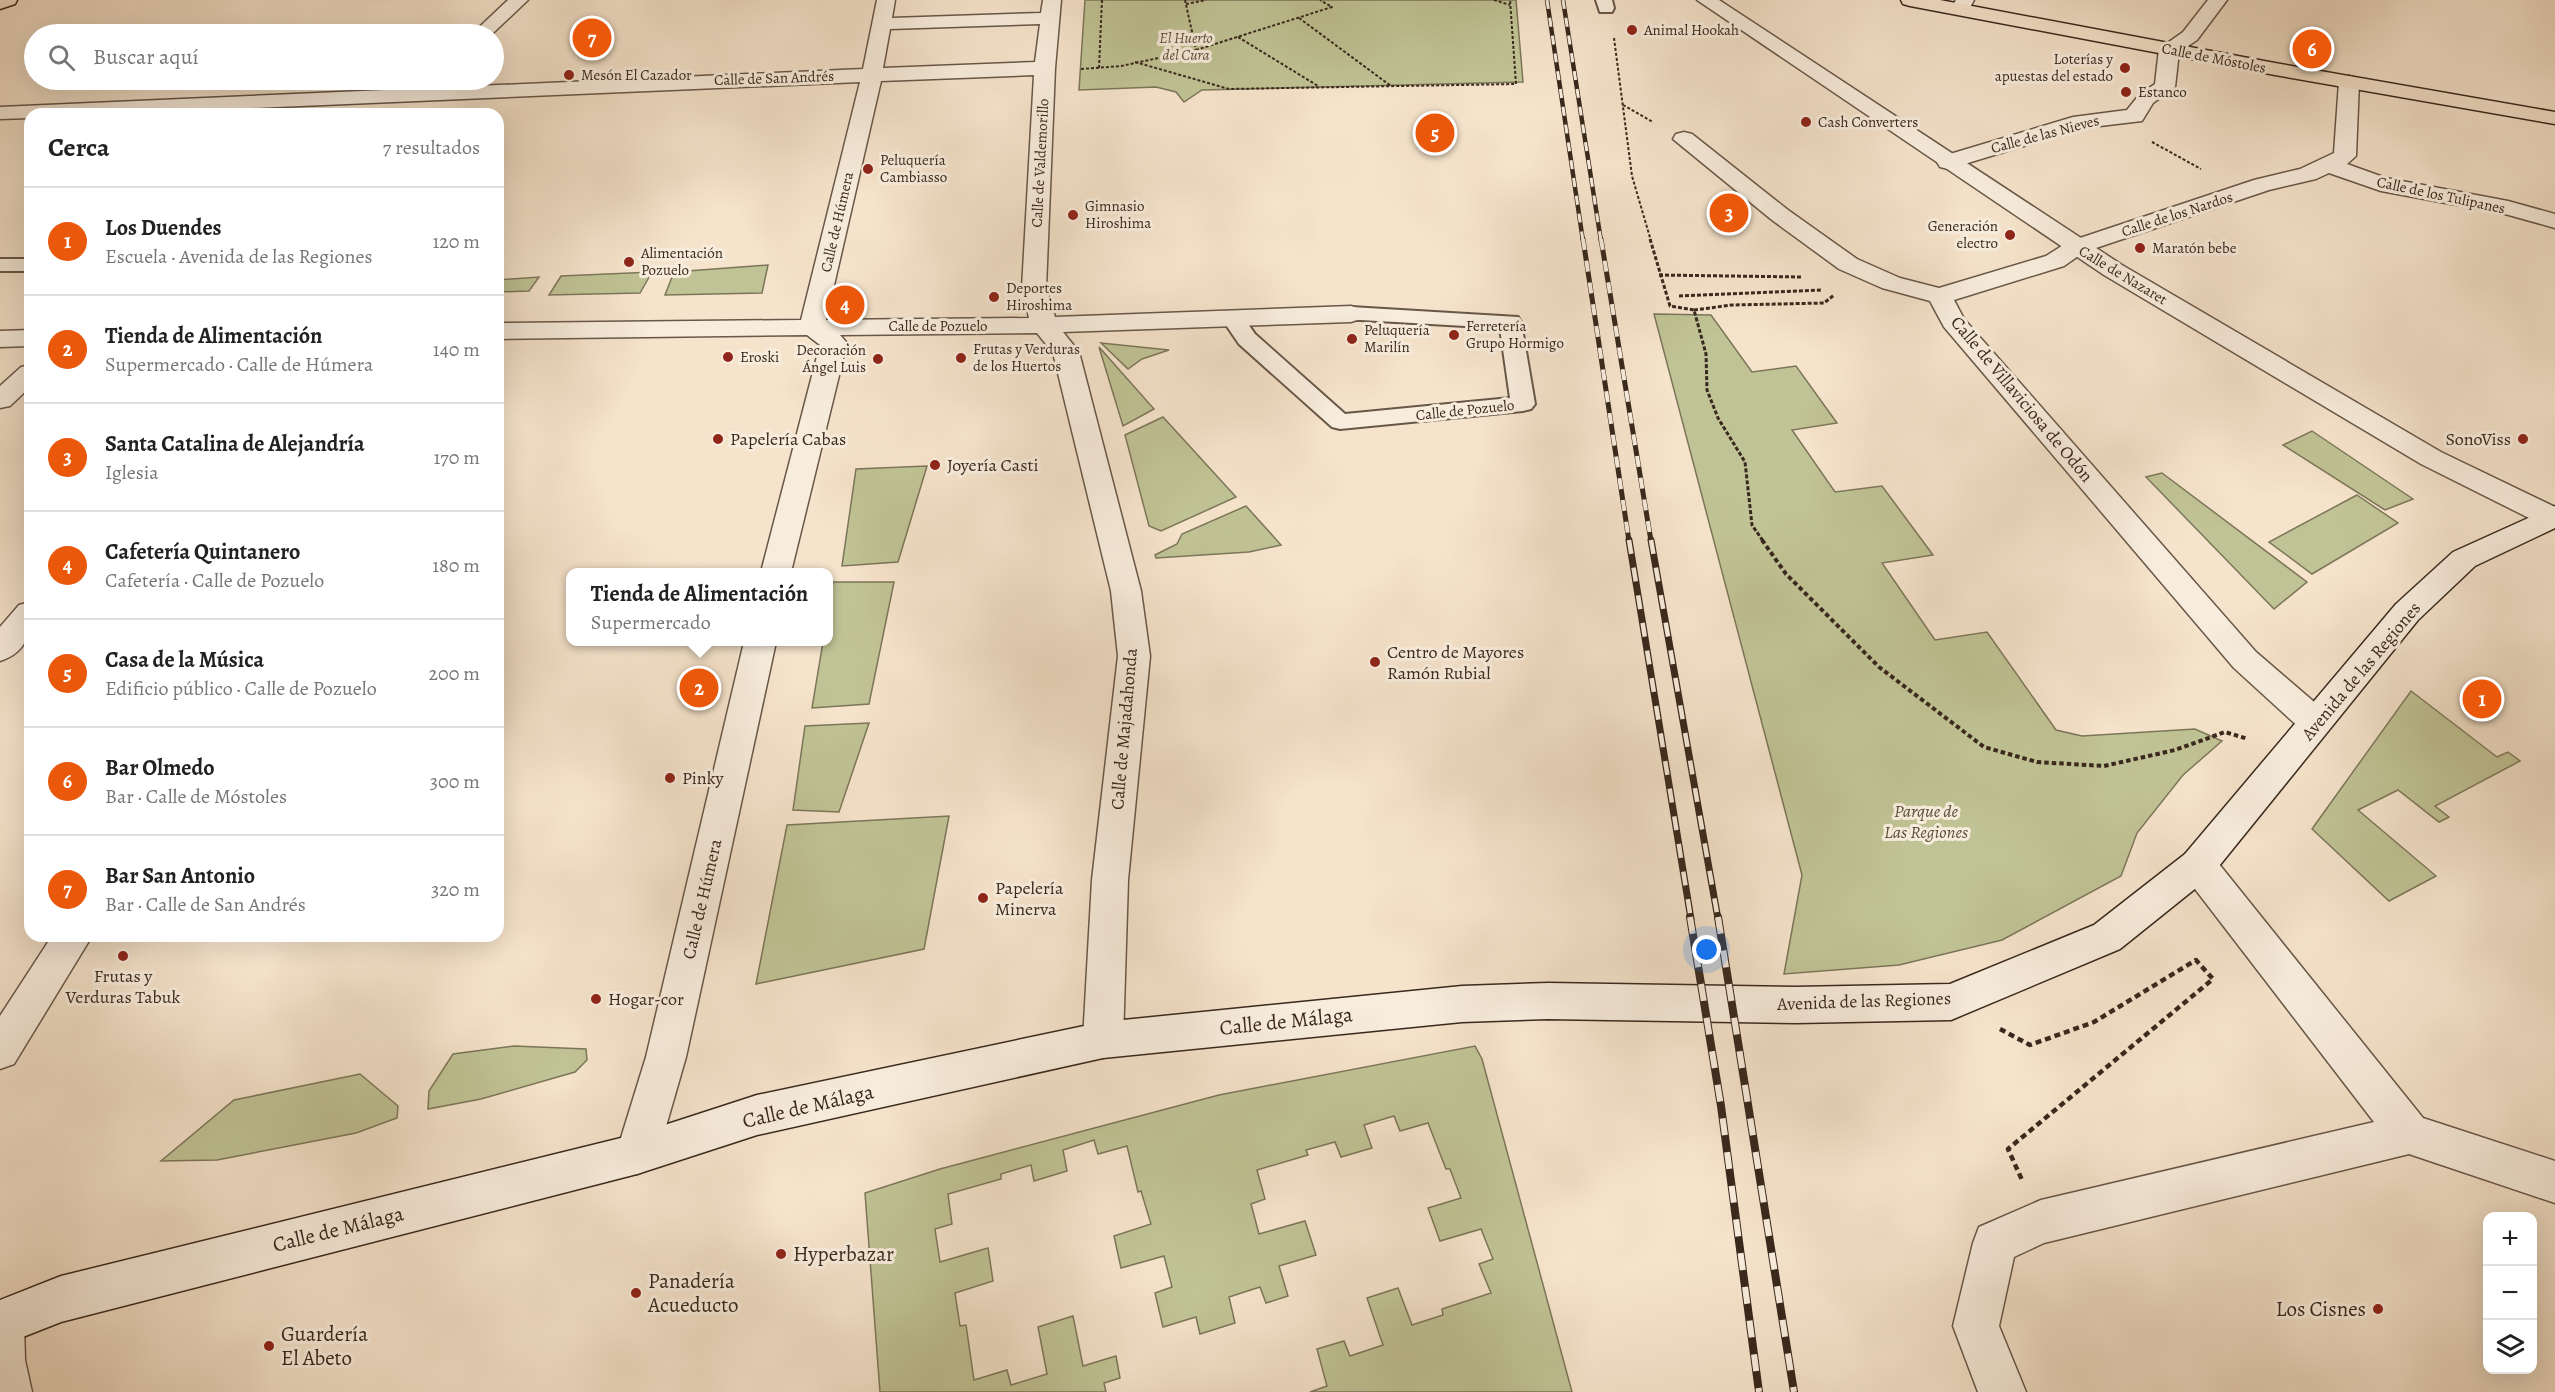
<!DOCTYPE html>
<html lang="es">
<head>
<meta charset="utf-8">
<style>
	:root { --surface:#fff; --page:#f6f6f6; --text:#222; --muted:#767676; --line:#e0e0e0; --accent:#ea580c }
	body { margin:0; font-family:Alegreya,serif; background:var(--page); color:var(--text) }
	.controls { position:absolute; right:18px; bottom:18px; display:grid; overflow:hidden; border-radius:12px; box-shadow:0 6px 24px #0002 }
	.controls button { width:54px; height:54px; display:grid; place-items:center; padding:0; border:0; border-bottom:2px solid var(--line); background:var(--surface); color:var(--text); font:30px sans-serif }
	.you { position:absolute; left:1707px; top:950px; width:21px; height:21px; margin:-15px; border:4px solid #fff; border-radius:50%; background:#1a73e8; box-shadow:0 0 0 9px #1a73e833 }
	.badge { display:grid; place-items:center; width:39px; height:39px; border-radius:50%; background:var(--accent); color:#fff; font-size:20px; font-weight:700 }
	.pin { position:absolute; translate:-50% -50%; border:3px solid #fff; box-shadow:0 2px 6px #0006 }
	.popup { position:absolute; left:566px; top:568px; width:267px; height:78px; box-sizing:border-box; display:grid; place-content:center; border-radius:12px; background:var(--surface); filter:drop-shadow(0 2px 4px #0005); font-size:20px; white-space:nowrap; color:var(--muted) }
	.popup b { font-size:22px; color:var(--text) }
	.popup::after { content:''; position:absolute; left:50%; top:100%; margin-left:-12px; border:12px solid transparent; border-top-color:var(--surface) }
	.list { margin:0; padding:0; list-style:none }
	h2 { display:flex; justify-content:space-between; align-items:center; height:78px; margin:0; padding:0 24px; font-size:26px }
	h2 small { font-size:20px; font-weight:400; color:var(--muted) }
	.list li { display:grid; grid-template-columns:39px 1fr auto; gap:18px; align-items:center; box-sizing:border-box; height:108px; padding:0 24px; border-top:2px solid var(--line) }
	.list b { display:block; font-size:22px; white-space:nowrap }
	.list p { margin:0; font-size:20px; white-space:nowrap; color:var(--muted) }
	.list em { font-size:20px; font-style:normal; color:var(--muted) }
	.icon { flex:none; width:33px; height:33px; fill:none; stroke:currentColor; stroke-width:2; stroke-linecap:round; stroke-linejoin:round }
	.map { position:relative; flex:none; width:2555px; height:1392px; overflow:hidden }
	.search { position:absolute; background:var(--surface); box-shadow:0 6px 24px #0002; left:24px; top:24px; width:480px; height:66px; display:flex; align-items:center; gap:15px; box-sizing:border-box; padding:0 21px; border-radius:33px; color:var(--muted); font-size:22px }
	.panel { position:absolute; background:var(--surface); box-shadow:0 6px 24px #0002; left:24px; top:108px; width:480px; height:834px; border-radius:18px }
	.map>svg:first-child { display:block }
	.green { fill:#c0c395; stroke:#7c7659; stroke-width:1.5 }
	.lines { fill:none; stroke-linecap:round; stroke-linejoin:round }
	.service-casing { stroke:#685748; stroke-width:4 }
	.minor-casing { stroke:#685748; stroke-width:3 }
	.tertiary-casing { stroke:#685748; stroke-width:3 }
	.secondary-casing { stroke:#39281d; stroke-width:3 }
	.primary-casing { stroke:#39281d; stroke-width:3 }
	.path-far3 { stroke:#39281d; stroke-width:2; stroke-dasharray:3 2; stroke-linecap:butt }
	.path-far2 { stroke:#39281d; stroke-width:3; stroke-dasharray:4 2; stroke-linecap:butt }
	.path-far1 { stroke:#39281d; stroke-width:4; stroke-dasharray:4.5 3; stroke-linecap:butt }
	.path { stroke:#39281d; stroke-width:4.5; stroke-dasharray:6 4; stroke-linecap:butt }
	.service { fill:#f8eddd; fill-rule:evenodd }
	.minor { fill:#f8eddd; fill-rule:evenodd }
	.tertiary { fill:#f8eddd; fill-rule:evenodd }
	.secondary { fill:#f8eddd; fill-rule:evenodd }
	.primary { fill:#f5e3cb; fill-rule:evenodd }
	.rail-far3-casing { stroke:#39281d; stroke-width:4.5 }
	.rail-far2-casing { stroke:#39281d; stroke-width:5 }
	.rail-far1-casing { stroke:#39281d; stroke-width:7 }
	.rail-casing { stroke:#39281d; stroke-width:8 }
	.rail-far3 { stroke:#f8eddd; stroke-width:3; stroke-dasharray:9; stroke-linecap:butt }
	.rail-far2 { stroke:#f8eddd; stroke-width:4; stroke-dasharray:11; stroke-linecap:butt }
	.rail-far1 { stroke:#f8eddd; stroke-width:4.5; stroke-dasharray:14; stroke-linecap:butt }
	.rail { stroke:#f8eddd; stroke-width:6; stroke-dasharray:17; stroke-linecap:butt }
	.poi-dot { fill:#8f2418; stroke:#f8eddd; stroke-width:2 }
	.labels { text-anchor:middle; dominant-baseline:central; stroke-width:6; stroke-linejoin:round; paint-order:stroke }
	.far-poi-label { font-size:15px; fill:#39281d; stroke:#f8eddd; text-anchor:start }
	.far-park-label { font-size:15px; font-style:italic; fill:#5b4f3b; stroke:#f8eddd }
	.far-street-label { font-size:15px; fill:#39281d; stroke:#f8eddd }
	.street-label { font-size:18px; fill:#39281d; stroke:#f8eddd }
	.poi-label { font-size:18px; fill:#39281d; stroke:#f8eddd; text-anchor:start }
	.park-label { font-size:18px; font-style:italic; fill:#5b4f3b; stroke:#f8eddd }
	.near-street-label { font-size:21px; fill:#39281d; stroke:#f8eddd }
	.near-poi-label { font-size:21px; fill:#39281d; stroke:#f8eddd; text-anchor:start }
</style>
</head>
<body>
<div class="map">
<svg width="2555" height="1392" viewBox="0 0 2555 1392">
	<rect width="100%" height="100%" fill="#f5e3cb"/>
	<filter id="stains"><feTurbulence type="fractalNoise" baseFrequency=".00333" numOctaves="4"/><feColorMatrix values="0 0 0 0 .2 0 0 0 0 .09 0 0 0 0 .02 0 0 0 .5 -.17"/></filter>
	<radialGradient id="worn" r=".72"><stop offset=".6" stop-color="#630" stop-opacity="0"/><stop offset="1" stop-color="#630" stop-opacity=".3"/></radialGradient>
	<g class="green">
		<polygon points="1085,0 1516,0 1523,82 1202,90 1184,102 1176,92 1156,87 1079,90"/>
		<polygon points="768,265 762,293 665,295 674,272"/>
		<polygon points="652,272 640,293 549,295 561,276"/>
		<polygon points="539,277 529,291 498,292 498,280"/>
		<polygon points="1654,314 1711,315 1752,372 1796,366 1837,423 1792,430 1835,492 1882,486 1933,555 1882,563 1935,640 1987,632 2056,730 2082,736 2195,729 2222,741 2183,775 2137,833 2121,876 2002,940 1899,965 1784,974 1802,875"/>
		<polygon points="1101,343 1169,350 1142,359 1128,369"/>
		<polygon points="1099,347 1154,409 1123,426"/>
		<polygon points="1163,417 1236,497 1161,531 1149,526 1125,435"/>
		<polygon points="2312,431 2413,499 2385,510 2283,445"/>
		<polygon points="927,466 898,562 842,566 856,469"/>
		<polygon points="2162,473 2307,582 2274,609 2146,477"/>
		<polygon points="2357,495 2398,523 2312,574 2269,542"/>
		<polygon points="1246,506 1281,545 1249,552 1156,558 1155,555 1177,544 1182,534"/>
		<polygon points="833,582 894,582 869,704 812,708 823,642 828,642 828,613"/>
		<polygon points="2411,691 2497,757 2508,752 2520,761 2435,806 2449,817 2439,822 2398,790 2358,810 2436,876 2389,901 2312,829"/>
		<polygon points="869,723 839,812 793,810 805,726"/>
		<polygon points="949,816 924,949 756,984 787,825"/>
		<polygon points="514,1046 586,1049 587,1060 575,1072 481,1099 428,1109 429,1091 453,1054"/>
		<polygon points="1475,1046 1482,1059 1572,1392 1310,1392 1327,1386 1317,1349 1344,1341 1350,1356 1383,1345 1367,1298 1398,1288 1412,1325 1443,1315 1442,1309 1491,1293 1479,1264 1493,1259 1481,1229 1440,1241 1428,1208 1461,1198 1450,1169 1446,1169 1428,1123 1400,1131 1394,1116 1364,1125 1372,1148 1341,1157 1335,1142 1306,1150 1308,1155 1257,1170 1265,1199 1251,1204 1259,1234 1305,1221 1316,1255 1279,1266 1288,1296 1266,1303 1260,1287 1229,1297 1235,1323 1200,1334 1196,1317 1163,1327 1155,1293 1172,1287 1164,1256 1121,1268 1114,1236 1151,1224 1141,1191 1138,1192 1127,1146 1098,1154 1094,1140 1063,1150 1067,1171 1034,1181 1031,1165 1001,1174 1001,1179 948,1194 952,1224 935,1229 940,1262 988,1248 993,1281 955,1293 960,1326 966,1325 974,1380 1007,1370 1011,1385 1047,1374 1038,1327 1073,1316 1083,1366 1116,1356 1120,1378 1104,1383 1106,1392 880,1392 865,1193 940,1169 1219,1095"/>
		<polygon points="360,1074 398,1106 397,1118 356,1133 217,1160 161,1161 234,1100"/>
	</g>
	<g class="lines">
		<defs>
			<g id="service">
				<polygon points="1596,0 1612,0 1614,8 1612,12 1600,12"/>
				<rect x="0" y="259" width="30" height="12"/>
				<polygon points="1351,307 1518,317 1521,322 1535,404 1531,409 1523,411 1340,429 1332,427 1239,344 1222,319 1225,314 1233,312 1241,314 1255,334 1345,414 1510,398 1500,328 1343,319 1340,314 1343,309"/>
			</g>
			<g id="minor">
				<polygon points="508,0 528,0 492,34 472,34"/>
				<path d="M877 0H895L892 18 1041 13 1043 0H1061L1055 68 1046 288 1055 317 1351 306 1360 309 1364 314 1360 319 1351 322 1063 332 1079 352 1141 591 1150 656 1128 880 1123 1040 1117 1053 1103 1058 1089 1053 1083 1040 1092 880 1118 656 1111 591 1053 353 1037 333 840 335 847 343 791 572H761L820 345 807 335 498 339V323L801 320 860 82 112 114H30V118L0 119V107L863 69ZM1040 24 1035 62 883 68 890 29ZM1034 75 1022 288 1029 318 826 320 881 81Z"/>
				<polygon points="1956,0 1974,0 1967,13 1953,13 1950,9"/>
				<polygon points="2208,0 2227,0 2197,40 2179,52 2175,87 2153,103 2142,121 2083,128 1948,169 1940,167 1937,162 1940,157 2073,117 2127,110 2139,95 2155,84 2159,49 2183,32"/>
				<polygon points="2349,76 2356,78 2359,82 2356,156 2347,164 2386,178 2508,201 2555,214 2555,228 2505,214 2381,191 2329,173 2316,179 2269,190 2084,252 2064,266 1954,300 1964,319 2256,652 2327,713 2332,722 2327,731 2315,735 2303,731 2234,668 1944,327 1930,301 1882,288 1839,269 1772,220 1673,139 1676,134 1684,132 1692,134 1788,210 1857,259 1900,278 1939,288 2046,256 2068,242 2254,180 2300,169 2334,153 2339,82 2342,78"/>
				<polygon points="30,330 30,346 0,347 0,331"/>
				<polygon points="30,365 30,387 10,406 0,408 0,386 21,367"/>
				<path d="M30 602C30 629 31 651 0 661V627L19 605Z"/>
				<polygon points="744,642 776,642 686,1057 658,1154 652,1168 637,1174 622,1168 616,1154 646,1057"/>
				<polygon points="2198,850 2211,854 2423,1118 2555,1161 2555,1203 2409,1154 2044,1243 2014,1257 1999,1326 2026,1392 1978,1392 1953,1326 1973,1243 1979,1227 2041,1200 2374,1122 2185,876 2180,865 2185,854"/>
				<polygon points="52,936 92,936 14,1064 0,1069 0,1016"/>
				<polygon points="0,1301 17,1307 24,1323 25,1360 32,1392 0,1392"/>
			</g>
			<polygon id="tertiary" points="1697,0 1719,0 2122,265 2441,452 2555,507 2555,526 2541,524 2421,464 2104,275"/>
			<polygon id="secondary" points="2555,506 2555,528 2475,566 2418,620 2211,876 2120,949 1951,1020 1796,1023 1548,1019 1462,1022 1103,1058 757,1135 637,1174 61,1322 0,1346 0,1300 61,1276 637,1134 757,1095 1103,1022 1462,986 1548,983 1796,987 1950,984 2094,925 2185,854 2396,604 2453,552"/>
			<g id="primary">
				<polygon points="0,0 17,0 15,4 0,9"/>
				<polygon points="1901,0 1940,0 2275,63 2555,112 2555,124 2275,75 1910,6 1903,4"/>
			</g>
		</defs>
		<use href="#service" class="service-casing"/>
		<use href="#minor" class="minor-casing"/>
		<use href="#tertiary" class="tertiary-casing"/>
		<use href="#secondary" class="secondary-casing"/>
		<use href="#primary" class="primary-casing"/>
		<g class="path-far3">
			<polyline points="1494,0 1510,5"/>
			<polyline points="1186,4 1206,0"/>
			<polyline points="1299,18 1391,86"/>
			<polyline points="1238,37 1318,86"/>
			<polyline points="1614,38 1632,176 1651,241"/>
			<polyline points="1196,50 1332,7 1320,0"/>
			<polyline points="1135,62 1229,89 1516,84 1510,0"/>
			<polyline points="1099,68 1102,0"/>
			<polyline points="1081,69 1121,66 1196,50 1185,0"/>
			<polyline points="1623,105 1653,122"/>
			<polyline points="2152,142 2201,169"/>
		</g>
		<g class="path-far2">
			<polyline points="1650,239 1670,306 1694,310 1706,354 1707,390 1718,418 1745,462 1752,525 1763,541"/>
			<polyline points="1659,275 1802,277"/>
			<polyline points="1679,296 1822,290"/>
			<polyline points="1694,310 1732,305 1824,303 1834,295"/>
		</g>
		<polyline class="path-far1" points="1762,540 1786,574 1879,667 1984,747 2037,762 2104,766 2175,750 2225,732 2248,739"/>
		<polyline class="path" points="2000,1029 2030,1045 2094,1022 2196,960 2213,979 2008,1149 2022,1180"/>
		<use href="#service" class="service"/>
		<use href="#minor" class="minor"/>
		<use href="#tertiary" class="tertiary"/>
		<use href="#secondary" class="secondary"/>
		<use href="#primary" class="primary"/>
		<defs>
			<g id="rail-far3">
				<polyline points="1547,0 1583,241"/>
				<polyline points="1563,0 1601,241"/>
			</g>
			<g id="rail-far2">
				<polyline points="1583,239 1629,541"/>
				<polyline points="1601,239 1651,541"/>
			</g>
			<g id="rail-far1">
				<polyline points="1629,540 1691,919"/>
				<polyline points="1651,540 1718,919"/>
			</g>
			<g id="rail">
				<polyline points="1690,917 1721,1106 1759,1392"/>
				<polyline points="1718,917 1794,1392"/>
			</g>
		</defs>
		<use href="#rail-far3" class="rail-far3-casing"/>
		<use href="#rail-far2" class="rail-far2-casing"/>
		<use href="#rail-far1" class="rail-far1-casing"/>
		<use href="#rail" class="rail-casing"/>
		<use href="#rail-far3" class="rail-far3"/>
		<use href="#rail-far2" class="rail-far2"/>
		<use href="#rail-far1" class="rail-far1"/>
		<use href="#rail" class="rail"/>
	</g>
	<g class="poi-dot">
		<circle cx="1632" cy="30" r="6"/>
		<circle cx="2125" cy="68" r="6"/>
		<circle cx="569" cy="75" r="6"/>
		<circle cx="2126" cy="92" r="6"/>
		<circle cx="1806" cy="122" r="6"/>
		<circle cx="868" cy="169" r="6"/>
		<circle cx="1073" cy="215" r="6"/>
		<circle cx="2010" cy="235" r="6"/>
		<circle cx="2140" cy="248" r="6"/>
		<circle cx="629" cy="262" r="6"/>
		<circle cx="994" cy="297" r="6"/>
		<circle cx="1454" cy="335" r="6"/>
		<circle cx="1352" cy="339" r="6"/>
		<circle cx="728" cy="357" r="6"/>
		<circle cx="961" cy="358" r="6"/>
		<circle cx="878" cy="359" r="6"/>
		<circle cx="718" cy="439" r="6"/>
		<circle cx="2523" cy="439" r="6"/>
		<circle cx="935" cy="465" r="6"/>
		<circle cx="1375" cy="662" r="6"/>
		<circle cx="670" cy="778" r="6"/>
		<circle cx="983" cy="898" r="6"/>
		<circle cx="123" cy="956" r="6"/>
		<circle cx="596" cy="999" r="6"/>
		<circle cx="781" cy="1254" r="6"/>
		<circle cx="636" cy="1293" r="6"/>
		<circle cx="2378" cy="1309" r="6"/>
		<circle cx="269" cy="1346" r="6"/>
	</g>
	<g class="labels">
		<g class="far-poi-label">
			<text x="1644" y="30">Animal Hookah</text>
			<text x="2113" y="59" text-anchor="end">Loterías y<tspan x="2113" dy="17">apuestas del estado</tspan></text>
			<text x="581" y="75">Mesón El Cazador</text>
			<text x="2138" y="92">Estanco</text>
			<text x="1818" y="122">Cash Converters</text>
			<text x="880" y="160">Peluquería<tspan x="880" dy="17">Cambiasso</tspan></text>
			<text x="1085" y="206">Gimnasio<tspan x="1085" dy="17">Hiroshima</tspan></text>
			<text x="1998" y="226" text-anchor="end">Generación<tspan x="1998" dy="17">electro</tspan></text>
			<text x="2152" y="248">Maratón bebe</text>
			<text x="641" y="253">Alimentación<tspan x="641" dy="17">Pozuelo</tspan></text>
			<text x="1006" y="288">Deportes<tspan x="1006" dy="17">Hiroshima</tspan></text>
			<text x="1466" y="326">Ferretería<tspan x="1466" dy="17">Grupo Hormigo</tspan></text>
			<text x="1364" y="330">Peluquería<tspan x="1364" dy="17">Marilín</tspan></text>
			<text x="973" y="349">Frutas y Verduras<tspan x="973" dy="17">de los Huertos</tspan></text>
			<text x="866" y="350" text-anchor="end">Decoración<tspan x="866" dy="17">Ángel Luis</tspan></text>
			<text x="740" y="357">Eroski</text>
		</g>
		<g class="far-park-label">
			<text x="1186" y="38">El Huerto<tspan x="1186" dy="17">del Cura</tspan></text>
		</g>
		<g class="far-street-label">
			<text transform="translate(2214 58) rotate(11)">Calle de Móstoles</text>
			<text transform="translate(774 78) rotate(-2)">Calle de San Andrés</text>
			<text transform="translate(2045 134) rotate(-15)">Calle de las Nieves</text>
			<text transform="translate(1040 163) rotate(-87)">Calle de Valdemorillo</text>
			<text transform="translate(2441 195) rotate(12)">Calle de los Tulipanes</text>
			<text transform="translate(2177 214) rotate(-18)">Calle de los Nardos</text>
			<text transform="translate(837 222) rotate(-77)">Calle de Húmera</text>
			<text transform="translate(2123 275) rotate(31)">Calle de Nazaret</text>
			<text x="938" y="326">Calle de Pozuelo</text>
			<text transform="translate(1465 410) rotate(-6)">Calle de Pozuelo</text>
		</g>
		<g class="street-label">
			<text transform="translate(2022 399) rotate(50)">Calle de Villaviciosa de Odón</text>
			<text transform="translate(2361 671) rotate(-50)">Avenida de las Regiones</text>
			<text transform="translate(1124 729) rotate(-85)">Calle de Majadahonda</text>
			<text transform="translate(702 899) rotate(-77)">Calle de Húmera</text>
			<text transform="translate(1864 1001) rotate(-2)">Avenida de las Regiones</text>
		</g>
		<g class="poi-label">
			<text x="730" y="439">Papelería Cabas</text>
			<text x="2511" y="439" text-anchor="end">SonoViss</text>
			<text x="947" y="465">Joyería Casti</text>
			<text x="1387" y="652">Centro de Mayores<tspan x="1387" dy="21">Ramón Rubial</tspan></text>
			<text x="682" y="778">Pinky</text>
			<text x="995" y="888">Papelería<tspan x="995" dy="21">Minerva</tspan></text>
			<text x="123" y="976" text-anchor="middle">Frutas y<tspan x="123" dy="21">Verduras Tabuk</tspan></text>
			<text x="608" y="999">Hogar-cor</text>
		</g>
		<g class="park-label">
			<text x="1926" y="811">Parque de<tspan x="1926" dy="21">Las Regiones</tspan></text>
		</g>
		<g class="near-street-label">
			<text transform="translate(1286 1021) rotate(-6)">Calle de Málaga</text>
			<text transform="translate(808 1106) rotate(-13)">Calle de Málaga</text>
			<text transform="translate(338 1229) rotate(-14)">Calle de Málaga</text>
		</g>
		<g class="near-poi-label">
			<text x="793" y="1254">Hyperbazar</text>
			<text x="648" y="1281">Panadería<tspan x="648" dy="24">Acueducto</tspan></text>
			<text x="2366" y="1309" text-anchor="end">Los Cisnes</text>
			<text x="281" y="1334">Guardería<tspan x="281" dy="24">El Abeto</tspan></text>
		</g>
	</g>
	<rect width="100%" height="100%" filter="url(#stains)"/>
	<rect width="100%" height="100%" fill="url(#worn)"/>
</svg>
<div class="controls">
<button>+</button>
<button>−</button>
<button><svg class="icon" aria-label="layers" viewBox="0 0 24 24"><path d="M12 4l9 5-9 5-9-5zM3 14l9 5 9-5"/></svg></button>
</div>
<div class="you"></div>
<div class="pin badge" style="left:2482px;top:699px">1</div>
<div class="pin badge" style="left:699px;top:688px">2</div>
<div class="popup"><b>Tienda de Alimentación</b>Supermercado</div>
<div class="pin badge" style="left:1729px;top:213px">3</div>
<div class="pin badge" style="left:845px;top:305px">4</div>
<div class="pin badge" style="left:1435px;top:133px">5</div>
<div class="pin badge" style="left:2312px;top:49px">6</div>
<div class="pin badge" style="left:592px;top:38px">7</div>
<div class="search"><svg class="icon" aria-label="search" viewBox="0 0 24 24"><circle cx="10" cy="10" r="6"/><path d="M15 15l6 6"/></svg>Buscar aquí</div>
<section class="panel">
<h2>Cerca<small>7 resultados</small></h2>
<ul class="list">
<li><span class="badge">1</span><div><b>Los Duendes</b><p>Escuela · Avenida de las Regiones</p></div><em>120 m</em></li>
<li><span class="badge">2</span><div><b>Tienda de Alimentación</b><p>Supermercado · Calle de Húmera</p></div><em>140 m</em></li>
<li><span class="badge">3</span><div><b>Santa Catalina de Alejandría</b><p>Iglesia</p></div><em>170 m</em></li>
<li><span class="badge">4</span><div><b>Cafetería Quintanero</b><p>Cafetería · Calle de Pozuelo</p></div><em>180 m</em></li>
<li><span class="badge">5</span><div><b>Casa de la Música</b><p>Edificio público · Calle de Pozuelo</p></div><em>200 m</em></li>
<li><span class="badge">6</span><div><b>Bar Olmedo</b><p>Bar · Calle de Móstoles</p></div><em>300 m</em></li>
<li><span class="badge">7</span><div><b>Bar San Antonio</b><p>Bar · Calle de San Andrés</p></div><em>320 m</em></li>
</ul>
</section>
</div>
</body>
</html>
